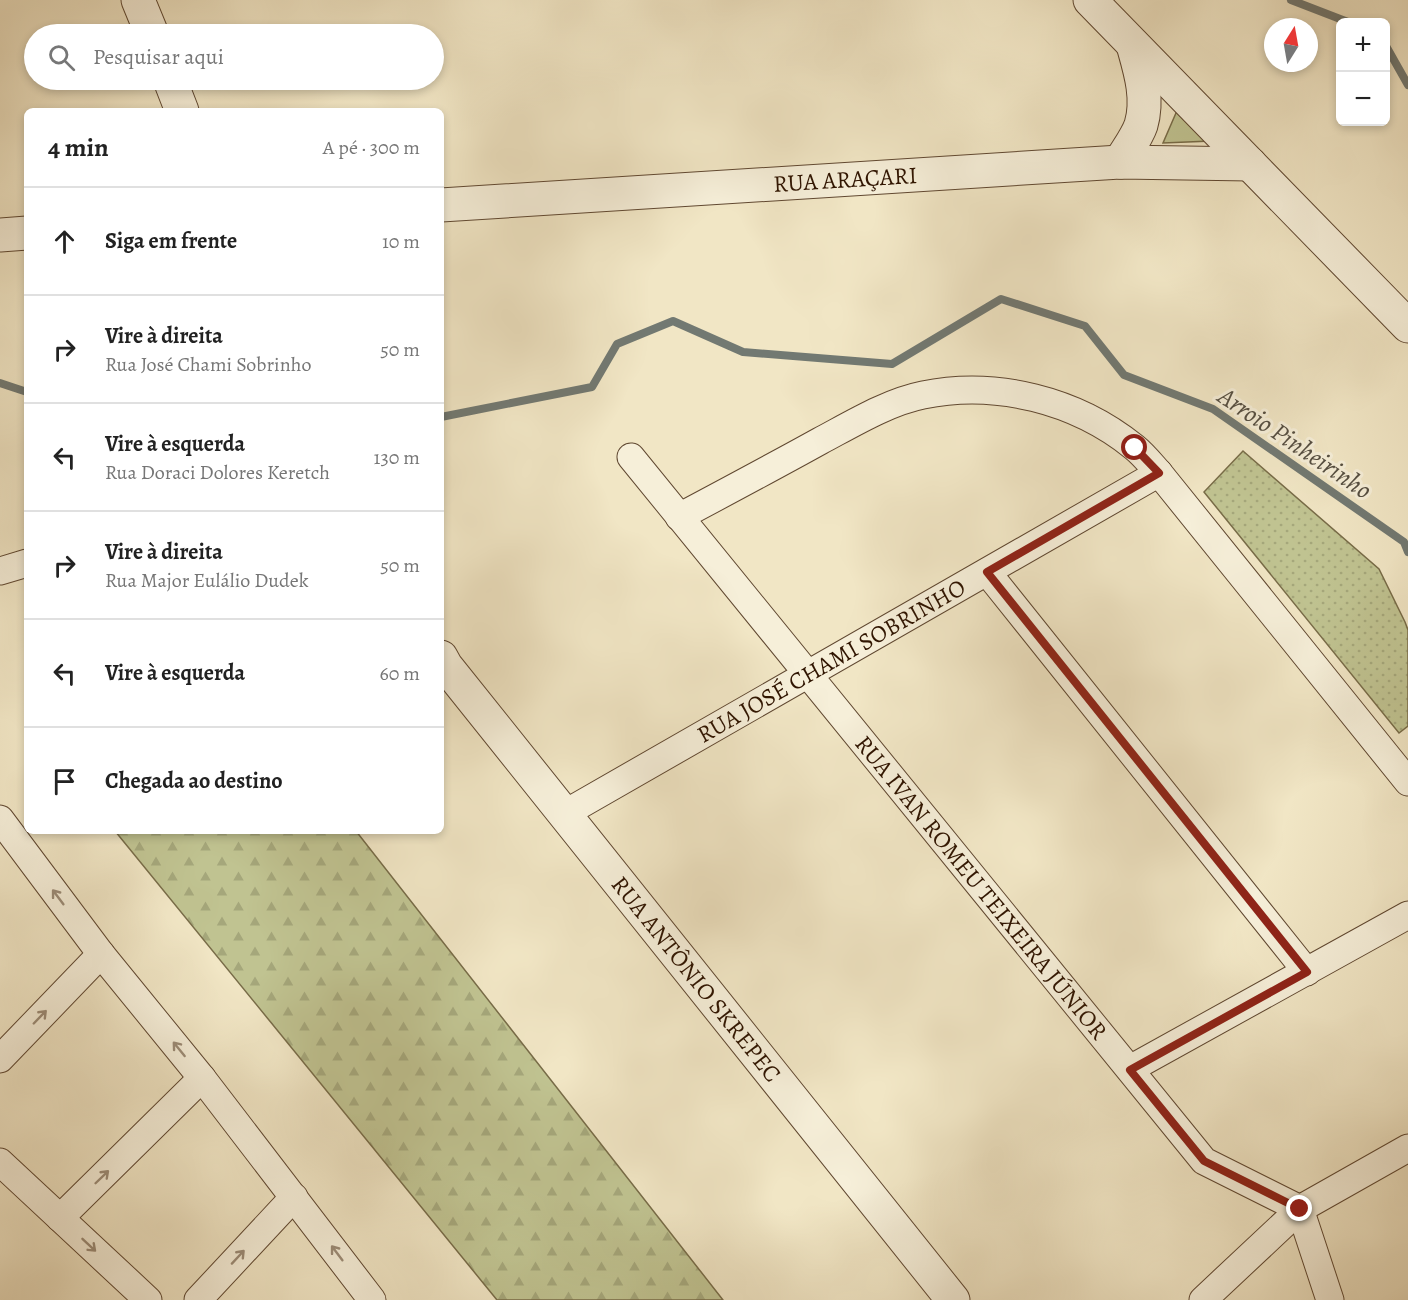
<!DOCTYPE html>
<html lang="pt">
<head>
<meta charset="utf-8">
<style>
	:root { --surface:#fff; --page:#f6f6f6; --text:#222; --muted:#767676; --line:#e0e0e0 }
	body { margin:0; font-family:Alegreya,serif; background:var(--page); color:var(--text) }
	.controls { position:absolute; right:18px; top:18px; display:grid; overflow:hidden; border-radius:9px; box-shadow:0 3px 9px #0003 }
	.controls button { width:54px; height:54px; display:grid; place-items:center; padding:0; border:0; border-bottom:2px solid var(--line); background:var(--surface); color:var(--text); font:30px sans-serif }
	.compass { position:absolute; left:1264px; top:18px; width:54px; height:54px; border-radius:50%; background:var(--surface); box-shadow:0 3px 9px #0003; rotate:11deg }
	.stop { position:absolute; width:18px; height:18px; margin:-14px; border:4px solid #8f2418; border-radius:50%; background:#fff }
	.stop.end { background:#8f2418; border-color:#fff; box-shadow:0 2px 6px #0008 }
	.list { margin:0; padding:0; list-style:none }
	h2 { display:flex; justify-content:space-between; align-items:center; height:78px; margin:0; padding:0 24px; font-size:26px }
	h2 small { font-size:20px; font-weight:400; color:var(--muted) }
	.list li { display:grid; grid-template-columns:39px 1fr auto; gap:18px; align-items:center; box-sizing:border-box; height:108px; padding:0 24px; border-top:2px solid var(--line) }
	.list b { display:block; font-size:22px; white-space:nowrap }
	.list p { margin:0; font-size:20px; white-space:nowrap; color:var(--muted) }
	.list em { font-size:20px; font-style:normal; color:var(--muted) }
	.icon { flex:none; width:33px; height:33px; fill:none; stroke:currentColor; stroke-width:2; stroke-linecap:round; stroke-linejoin:round }
	.map { position:relative; flex:none; width:1408px; height:1300px; overflow:hidden }
	.search { position:absolute; background:var(--surface); box-shadow:0 3px 9px #0003; left:24px; top:24px; width:420px; height:66px; display:flex; align-items:center; gap:15px; box-sizing:border-box; padding:0 21px; border-radius:33px; color:var(--muted); font-size:22px }
	.panel { position:absolute; background:var(--surface); box-shadow:0 3px 9px #0003; left:24px; top:108px; width:420px; height:726px; border-radius:9px }
	.map>svg:first-child { display:block }
	.green { fill:#c0c391; stroke:#786c48; stroke-width:1.5 }
	.forest { fill:url(#forest-firs); stroke:#786c48; stroke-width:1.5 }
	.park { fill:url(#park-dots); stroke:#786c48; stroke-width:1.5 }
	.lines { fill:none; stroke-linecap:round; stroke-linejoin:round }
	.stream { stroke:#727972; stroke-width:8 }
	.minor-casing { stroke:#604831; stroke-width:29 }
	.tertiary-casing { stroke:#604831; stroke-width:35 }
	.minor { stroke:#f6efd9; stroke-width:27 }
	.tertiary { stroke:#f6efd9; stroke-width:33 }
	.oneway { stroke:#9c8c77 }
	.route { stroke:#8f2418; stroke-width:8 }
	.labels { text-anchor:middle; dominant-baseline:central; stroke-width:6; stroke-linejoin:round; paint-order:stroke }
	.street-label { font-size:24px; fill:#2f1400; stroke:#f6efd9 }
	.water-label { font-size:26px; font-style:italic; fill:#564f42; stroke:#f6efd9 }
</style>
</head>
<body>
<div class="map">
<svg width="1408" height="1300" viewBox="0 0 1408 1300">
	<defs>
		<pattern id="forest-firs" width="22" height="20" patternUnits="userSpaceOnUse" patternTransform="scale(1.5)"><rect width="22" height="20" fill="#c0c391"/><path d="M5 1l3.5 6h-7zM16 11l3.5 6h-7z" fill="#a5a77b"/></pattern>
		<pattern id="park-dots" width="8" height="8" patternUnits="userSpaceOnUse" patternTransform="scale(1.5)"><rect width="8" height="8" fill="#c0c391"/><path d="M2 2h.1M6 6h.1" fill="none" stroke="#a5a77b" stroke-width="1.8" stroke-linecap="round"/></pattern>
	</defs>
	<rect width="100%" height="100%" fill="#f1e6c5"/>
	<filter id="stains"><feTurbulence type="fractalNoise" baseFrequency=".00333" numOctaves="4"/><feColorMatrix values="0 0 0 0 .2 0 0 0 0 .09 0 0 0 0 .02 0 0 0 .5 -.17"/></filter>
	<radialGradient id="worn" r=".72"><stop offset=".6" stop-color="#630" stop-opacity="0"/><stop offset="1" stop-color="#630" stop-opacity=".3"/></radialGradient>
	<polygon class="green" points="1179,106 1211,141 1163,143"/>
	<polygon class="forest" points="115,831 356,831 723,1300 497,1300"/>
	<polygon class="park" points="1243,451 1379,569 1405,622 1408,630 1408,726 1399,733 1204,492"/>
	<g class="lines">
		<g class="stream">
			<polyline points="1291,0 1348,22"/>
			<polyline points="1386,46 1408,85"/>
			<polyline points="0,383 27,392"/>
			<polyline points="441,417 592,387 617,344 673,321 743,352 892,364 1001,299 1085,326 1124,375 1213,409 1404,542 1408,552"/>
		</g>
		<defs>
			<g id="minor">
				<path id="s1" d="M631 457 1204 1161 1300 1209 1330 1300"/>
				<path d="M679 517C726 492 773 467 820 441 852 424 888 402 923 395 996 380 1076 400 1134 447 1143 454 1151 464 1159 473L1408 782"/>
				<polyline points="0,571 27,563"/>
				<polyline points="987,572 1307,972"/>
				<path id="s2" d="M564 814 1159 473"/>
				<polyline points="0,819 101,954 202,1078 372,1300"/>
				<polyline points="0,1059 101,954"/>
				<polyline points="1130,1069 1408,915"/>
				<polyline points="0,1162 148,1300"/>
				<polyline points="60,1218 202,1078"/>
				<polyline points="198,1300 294,1197"/>
				<polyline points="1203,1300 1300,1209 1408,1148"/>
			</g>
			<g id="tertiary">
				<polyline points="138,0 152,34"/>
				<polyline points="1090,0 1408,326"/>
				<polyline points="170,80 182,111"/>
				<path d="M1120 162C1127 150 1137 137 1141 125 1149 98 1140 70 1133 45"/>
				<path id="s3" d="M441 205 1120 162 1250 164"/>
				<polyline points="0,235 27,233"/>
				<path id="s4" d="M441 657 446 666 953 1300"/>
			</g>
		</defs>
		<use href="#minor" class="minor-casing"/>
		<use href="#tertiary" class="tertiary-casing"/>
		<use href="#minor" class="minor"/>
		<use href="#tertiary" class="tertiary"/>
	</g>
	<defs><path id="oneway-shaft" d="M-6 0H5M1.5-3L5.5 0L1.5 3" fill="none" stroke-width="1.6" stroke-linecap="round" stroke-linejoin="round" transform="scale(1.5)"/></defs>
	<g class="oneway">
		<use href="#oneway-shaft" transform="translate(58 897) rotate(-127)"/>
		<use href="#oneway-shaft" transform="translate(40 1017) rotate(-46)"/>
		<use href="#oneway-shaft" transform="translate(179 1049) rotate(-129)"/>
		<use href="#oneway-shaft" transform="translate(102 1177) rotate(-44)"/>
		<use href="#oneway-shaft" transform="translate(89 1245) rotate(43)"/>
		<use href="#oneway-shaft" transform="translate(337 1253) rotate(-127)"/>
		<use href="#oneway-shaft" transform="translate(238 1257) rotate(-47)"/>
	</g>
	<g class="lines">
		<polyline class="route" points="1135,448 1159,473 987,572 1307,972 1130,1070 1204,1161 1300,1209"/>
	</g>
	<g class="labels">
		<g class="street-label">
			<text stroke="none"><textPath href="#s3" startOffset="405">RUA ARAÇARI</textPath></text>
			<text stroke="none"><textPath href="#s2" startOffset="308">RUA JOSÉ CHAMI SOBRINHO</textPath></text>
			<text stroke="none"><textPath href="#s1" startOffset="555">RUA IVAN ROMEU TEIXEIRA JÚNIOR</textPath></text>
			<text stroke="none"><textPath href="#s4" startOffset="411">RUA ANTÔNIO SKREPEC</textPath></text>
		</g>
		<g class="water-label">
			<text transform="translate(1295 443) rotate(34)">Arroio Pinheirinho</text>
		</g>
	</g>
	<rect width="100%" height="100%" filter="url(#stains)"/>
	<rect width="100%" height="100%" fill="url(#worn)"/>
</svg>
<div class="controls">
<button>+</button>
<button>−</button>
</div>
<svg class="compass" viewBox="-18 -18 36 36"><path d="M0-13l5 13h-10z" fill="#e53935"/><path d="M0 13l5-13h-10z" fill="#767676"/></svg>
<div class="stop" style="left:1135px;top:448px"></div>
<div class="stop end" style="left:1300px;top:1209px"></div>
<div class="search"><svg class="icon" aria-label="search" viewBox="0 0 24 24"><circle cx="10" cy="10" r="6"/><path d="M15 15l6 6"/></svg>Pesquisar aqui</div>
<section class="panel">
<h2>4 min<small>A pé · 300 m</small></h2>
<ul class="list">
<li><svg class="icon" aria-label="ahead" viewBox="0 0 24 24"><path d="M12 20V5M6 11l6-6 6 6"/></svg><div><b>Siga em frente</b></div><em>10 m</em></li>
<li><svg class="icon" aria-label="right" viewBox="0 0 24 24"><path d="M7 20v-9h11M14 6l5 5-5 5"/></svg><div><b>Vire à direita</b><p>Rua José Chami Sobrinho</p></div><em>50 m</em></li>
<li><svg class="icon" aria-label="left" viewBox="0 0 24 24"><path d="M17 20v-9H6M10 6l-5 5 5 5"/></svg><div><b>Vire à esquerda</b><p>Rua Doraci Dolores Keretch</p></div><em>130 m</em></li>
<li><svg class="icon" aria-label="right" viewBox="0 0 24 24"><path d="M7 20v-9h11M14 6l5 5-5 5"/></svg><div><b>Vire à direita</b><p>Rua Major Eulálio Dudek</p></div><em>50 m</em></li>
<li><svg class="icon" aria-label="left" viewBox="0 0 24 24"><path d="M17 20v-9H6M10 6l-5 5 5 5"/></svg><div><b>Vire à esquerda</b></div><em>60 m</em></li>
<li><svg class="icon" aria-label="arrive" viewBox="0 0 24 24"><path d="M6 21V4h12l-3 4 3 4H6"/></svg><div><b>Chegada ao destino</b></div></li>
</ul>
</section>
</div>
</body>
</html>
